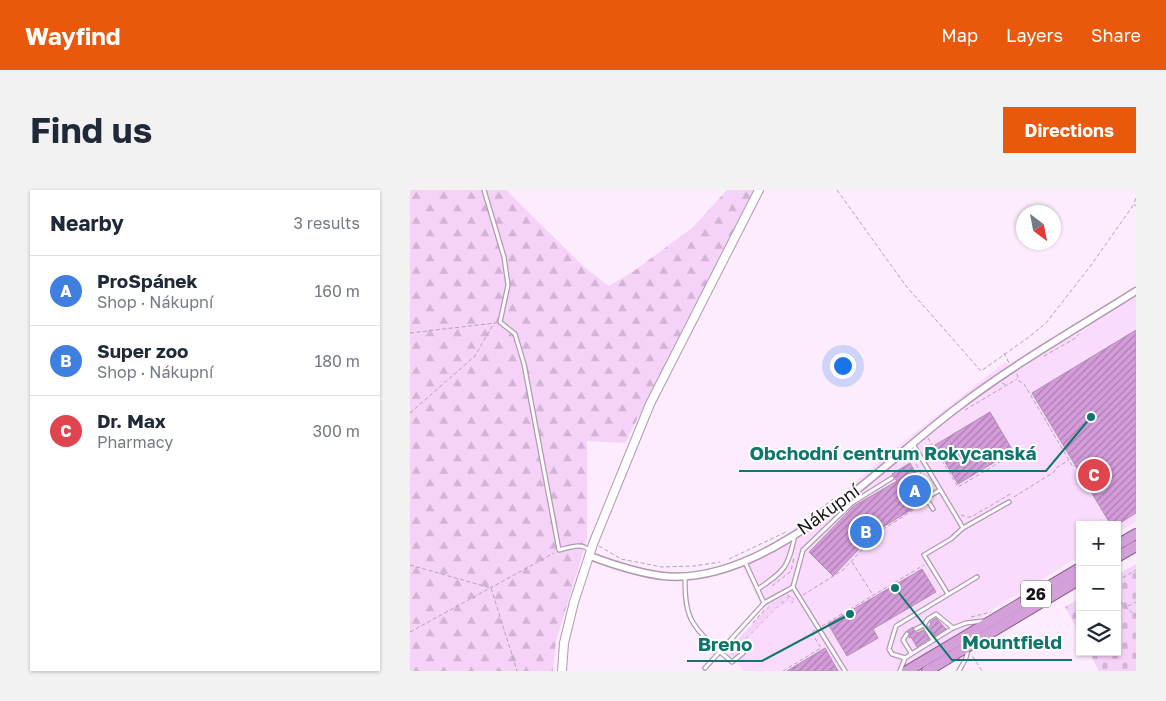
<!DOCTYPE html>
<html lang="en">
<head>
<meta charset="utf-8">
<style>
	:root { --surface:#fff; --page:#f2f2f3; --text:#1f2937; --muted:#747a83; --line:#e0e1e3; --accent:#ea580c }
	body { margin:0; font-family:"Golos Text",sans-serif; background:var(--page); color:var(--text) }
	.controls { position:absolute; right:15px; bottom:15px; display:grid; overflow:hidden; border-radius:0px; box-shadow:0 1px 4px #0004 }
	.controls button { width:45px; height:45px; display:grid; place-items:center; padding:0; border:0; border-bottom:1px solid var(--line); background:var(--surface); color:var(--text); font:25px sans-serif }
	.compass { position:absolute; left:606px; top:15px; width:45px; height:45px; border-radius:50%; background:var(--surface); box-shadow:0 1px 4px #0004; rotate:148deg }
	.you { position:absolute; left:432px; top:175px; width:18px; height:18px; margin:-12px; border:4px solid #fff; border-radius:50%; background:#1a73e8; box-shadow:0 0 0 8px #1a73e833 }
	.badge { display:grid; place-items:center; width:32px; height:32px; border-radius:50%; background:var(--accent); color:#fff; font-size:16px; font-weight:700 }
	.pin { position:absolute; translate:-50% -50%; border:2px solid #fff; box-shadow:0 1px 5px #0006 }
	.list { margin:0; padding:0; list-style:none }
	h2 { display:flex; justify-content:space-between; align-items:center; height:65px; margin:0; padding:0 20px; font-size:21px }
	h2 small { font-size:16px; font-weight:400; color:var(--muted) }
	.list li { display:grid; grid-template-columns:32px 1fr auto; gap:15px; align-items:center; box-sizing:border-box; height:70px; padding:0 20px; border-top:1px solid var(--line) }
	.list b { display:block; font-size:19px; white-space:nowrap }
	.list p { margin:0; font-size:16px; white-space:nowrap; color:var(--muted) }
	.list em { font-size:16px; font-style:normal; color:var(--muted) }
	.icon { flex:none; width:28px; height:28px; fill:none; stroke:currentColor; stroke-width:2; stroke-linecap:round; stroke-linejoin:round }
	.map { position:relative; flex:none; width:726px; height:481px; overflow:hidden; border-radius:0px }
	header { display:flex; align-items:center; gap:30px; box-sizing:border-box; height:70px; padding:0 25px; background:var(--accent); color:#fff }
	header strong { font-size:24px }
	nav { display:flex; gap:28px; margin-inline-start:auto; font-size:18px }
	.intro { display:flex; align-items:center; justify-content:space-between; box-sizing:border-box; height:120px; padding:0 30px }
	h1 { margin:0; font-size:35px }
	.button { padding:12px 22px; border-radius:0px; background:var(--accent); color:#fff; font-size:18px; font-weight:700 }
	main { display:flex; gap:30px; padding:0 30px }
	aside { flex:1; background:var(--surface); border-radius:0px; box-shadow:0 1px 4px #0004 }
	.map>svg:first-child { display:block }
	.built { fill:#fadafd }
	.grass { fill:url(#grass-dots) }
	.forest { fill:url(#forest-firs) }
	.cemetery { fill:url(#cemetery-stones) }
	.building { fill:url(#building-hatch); stroke:#ac92ae }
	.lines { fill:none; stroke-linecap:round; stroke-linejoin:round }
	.service-casing { stroke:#b298b4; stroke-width:5.5 }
	.minor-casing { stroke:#b298b4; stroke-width:9 }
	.tertiary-casing { stroke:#b298b4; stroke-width:10 }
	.trunk-casing { stroke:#8c5f91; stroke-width:12 }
	.path { stroke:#b2a5b3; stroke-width:1; stroke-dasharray:4 2.5; stroke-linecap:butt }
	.service { stroke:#fff; stroke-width:3 }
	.minor { stroke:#fff; stroke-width:6 }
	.tertiary { stroke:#fff; stroke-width:8 }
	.trunk { stroke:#d4a0da; stroke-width:10 }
	.labels { text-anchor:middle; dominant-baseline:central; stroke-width:4; stroke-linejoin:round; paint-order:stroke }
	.shield { fill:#fff; stroke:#605a61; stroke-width:1 }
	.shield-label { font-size:16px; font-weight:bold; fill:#1c131d }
	.street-label { font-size:18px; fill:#1c131d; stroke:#fff }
	.leader { fill:none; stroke:#0f766e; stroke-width:2 }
	.callout-dot { fill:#0f766e; stroke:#fff; stroke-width:2 }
	.callout-label { font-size:19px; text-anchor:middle; font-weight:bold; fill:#0f766e; stroke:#fff; stroke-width:4; stroke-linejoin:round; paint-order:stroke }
</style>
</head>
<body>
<header>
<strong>Wayfind</strong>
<nav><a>Map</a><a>Layers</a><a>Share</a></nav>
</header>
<div class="intro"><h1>Find us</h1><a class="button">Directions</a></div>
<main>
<aside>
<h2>Nearby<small>3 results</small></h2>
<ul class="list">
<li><span class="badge" style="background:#3f7fe0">A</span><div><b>ProSpánek</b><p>Shop · Nákupní</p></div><em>160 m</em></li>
<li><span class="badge" style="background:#3f7fe0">B</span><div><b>Super zoo</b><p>Shop · Nákupní</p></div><em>180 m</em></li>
<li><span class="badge" style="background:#e0444e">C</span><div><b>Dr. Max</b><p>Pharmacy</p></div><em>300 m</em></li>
</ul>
</aside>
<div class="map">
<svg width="726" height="481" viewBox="0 0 726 481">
	<defs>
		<pattern id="grass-dots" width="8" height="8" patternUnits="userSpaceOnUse" patternTransform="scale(1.25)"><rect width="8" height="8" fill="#f5d2f8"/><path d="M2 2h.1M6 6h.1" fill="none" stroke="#d1b3d4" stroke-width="1.8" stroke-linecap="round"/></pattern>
		<pattern id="forest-firs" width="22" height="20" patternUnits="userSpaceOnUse" patternTransform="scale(1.25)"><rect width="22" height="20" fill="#f5d2f8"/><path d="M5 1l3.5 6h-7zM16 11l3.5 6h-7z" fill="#d1b3d4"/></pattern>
		<pattern id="cemetery-stones" width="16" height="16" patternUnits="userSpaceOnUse" patternTransform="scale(1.25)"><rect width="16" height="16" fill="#f5d2f8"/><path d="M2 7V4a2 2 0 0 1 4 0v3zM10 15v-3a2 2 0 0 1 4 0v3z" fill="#d1b3d4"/></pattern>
		<pattern id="building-hatch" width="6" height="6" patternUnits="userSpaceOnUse" patternTransform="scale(1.25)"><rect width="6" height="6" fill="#d59cda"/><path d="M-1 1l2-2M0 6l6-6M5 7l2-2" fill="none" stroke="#ac7eb0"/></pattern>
	</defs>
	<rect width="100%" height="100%" fill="#fcecfd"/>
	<polygon class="built" points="726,96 726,332 707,343 707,335 670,335 670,366 583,419 555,440 486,481 333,481 320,461 355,424 330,371 395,336 468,272 595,172 599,174"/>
	<polygon class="grass" points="374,406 381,408 386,411 381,414 379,411 367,418 323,463 325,466 321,467 318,465 320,463 318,460 360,415"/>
	<polygon class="forest" points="0,0 97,0 99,3 173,76 199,96 224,81 282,38 317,0 345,0 215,253 177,251 177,349 146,451 143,481 0,481"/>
	<g class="cemetery">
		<polygon points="726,374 726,481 689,481 679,462 707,462 707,385"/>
		<polygon points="670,408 670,444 655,417"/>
	</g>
	<g class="building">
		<polygon points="726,140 726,323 707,335 701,335 622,203"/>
		<polygon points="580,222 603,261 548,294 525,255"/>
		<polygon points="500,273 516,301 505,308 509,315 468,340 451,359 450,358 423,386 399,362 444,316 487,291 482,284"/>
		<polygon points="512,379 526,402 463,439 468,448 437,466 418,434"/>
		<polygon points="526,428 536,439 524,446 519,436 521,435 520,432"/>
		<polygon points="503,437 503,440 505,442 508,443 513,440 519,449 507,457 501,447 499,448 500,444 497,441"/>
		<polygon points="415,458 428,481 377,481"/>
	</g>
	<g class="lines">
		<defs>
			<g id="service">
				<path d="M74 0 94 67 98 95 90 132 105 144 114 174 149 360C161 357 171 352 181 361"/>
				<polyline points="503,254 553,338 599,312"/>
				<polyline points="523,319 516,308 530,300"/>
				<polyline points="335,372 354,413"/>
				<path d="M275 386C275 400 275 416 281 429 290 446 308 460 322 472L333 463"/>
				<polyline points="383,397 393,360 442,313 482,288"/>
				<path d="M348 399C376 380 378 377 385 345"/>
				<polyline points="538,404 514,365 541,349 553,338"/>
				<polyline points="506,439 514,435"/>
				<polyline points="497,444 493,450 501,463"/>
				<polyline points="523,450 514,435 518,429 526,424 543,438"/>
				<polyline points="495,468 482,464 479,459 486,436 567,387"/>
				<polyline points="295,478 354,413 383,397 435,481"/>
				<polyline points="490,481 495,468 543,438 556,433 574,431"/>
				<polyline points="549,481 556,468 558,459"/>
			</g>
			<path id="minor" d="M180 366C204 375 228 383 253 386 358 397 470 275 548 217 604 174 666 139 726 101"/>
			<polyline id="tertiary" points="152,481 154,453 164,412 183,354 240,214 349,0"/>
			<g id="trunk">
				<polyline points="707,355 726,344"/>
				<polyline points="707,367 726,356"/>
				<polyline points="497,481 670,378"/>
				<polyline points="517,481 670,389"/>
			</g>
		</defs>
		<use href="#service" class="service-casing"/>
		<use href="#minor" class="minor-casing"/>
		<use href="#tertiary" class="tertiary-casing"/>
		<use href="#trunk" class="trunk-casing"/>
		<g class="path">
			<polyline points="427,0 496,96 571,181 619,147 636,133 682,74 724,14"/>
			<polyline points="726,8 724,14 726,16"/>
			<polyline points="0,143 85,133"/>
			<polyline points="594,163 599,173"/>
			<polyline points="634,166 664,149 669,144"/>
			<polyline points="607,184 609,191 614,194 663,277 665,275"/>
			<polyline points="592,193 598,196"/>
			<polyline points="555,220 607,189"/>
			<polyline points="0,223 65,166 84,133"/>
			<polyline points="518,248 548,297 605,263"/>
			<polyline points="497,267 502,267 521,301"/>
			<polyline points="604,307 644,282 646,278 659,270"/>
			<polyline points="405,323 423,309"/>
			<polyline points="551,325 557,327 561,327 602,303"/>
			<polyline points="189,356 211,369 252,377 284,376 310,372"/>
			<polyline points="319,369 378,341"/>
			<polyline points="442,372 463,405"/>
			<polyline points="0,375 81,398 107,481"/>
			<polyline points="707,391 726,380"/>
			<polyline points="362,396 381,381 384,367"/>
			<polyline points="377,405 384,409"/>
			<polyline points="393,405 433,380 470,341 513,314 511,309"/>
			<polyline points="707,406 713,415 726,426"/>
			<polyline points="718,416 726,412"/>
			<polyline points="561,427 581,422"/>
			<polyline points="343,433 355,419"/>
			<polyline points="412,436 514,375"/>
			<polyline points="0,442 144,363"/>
			<polyline points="562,467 564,468 572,481"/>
			<polyline points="373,481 411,458 401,442 405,440"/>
		</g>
		<use href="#service" class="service"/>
		<use href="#minor" class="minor"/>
		<use href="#tertiary" class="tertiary"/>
		<use href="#trunk" class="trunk"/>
	</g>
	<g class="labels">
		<rect class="shield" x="611" y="390.5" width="30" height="27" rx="4"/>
		<g class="shield-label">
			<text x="626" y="404">26</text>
		</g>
		<g class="street-label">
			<text transform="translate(418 319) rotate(-36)">Nákupní</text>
		</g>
	</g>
	<path class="leader" d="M681 227L636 281H329M485 398L542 470H662M440 424L352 471H277"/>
	<g class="callout-dot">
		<circle cx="681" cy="227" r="5"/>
		<circle cx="485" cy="398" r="5"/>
		<circle cx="440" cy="424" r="5"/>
	</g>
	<g class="callout-label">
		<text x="483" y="270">Obchodní centrum Rokycanská</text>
		<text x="602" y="459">Mountfield</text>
		<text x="315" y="461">Breno</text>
	</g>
</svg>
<div class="controls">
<button>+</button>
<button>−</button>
<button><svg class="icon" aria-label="layers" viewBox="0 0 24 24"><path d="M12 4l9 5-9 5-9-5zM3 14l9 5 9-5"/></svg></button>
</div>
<svg class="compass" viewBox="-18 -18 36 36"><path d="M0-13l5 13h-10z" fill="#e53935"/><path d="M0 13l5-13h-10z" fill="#747a83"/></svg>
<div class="you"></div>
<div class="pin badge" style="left:505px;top:301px;background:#3f7fe0">A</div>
<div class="pin badge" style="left:456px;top:342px;background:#3f7fe0">B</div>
<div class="pin badge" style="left:684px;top:285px;background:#e0444e">C</div>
</div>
</main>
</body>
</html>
